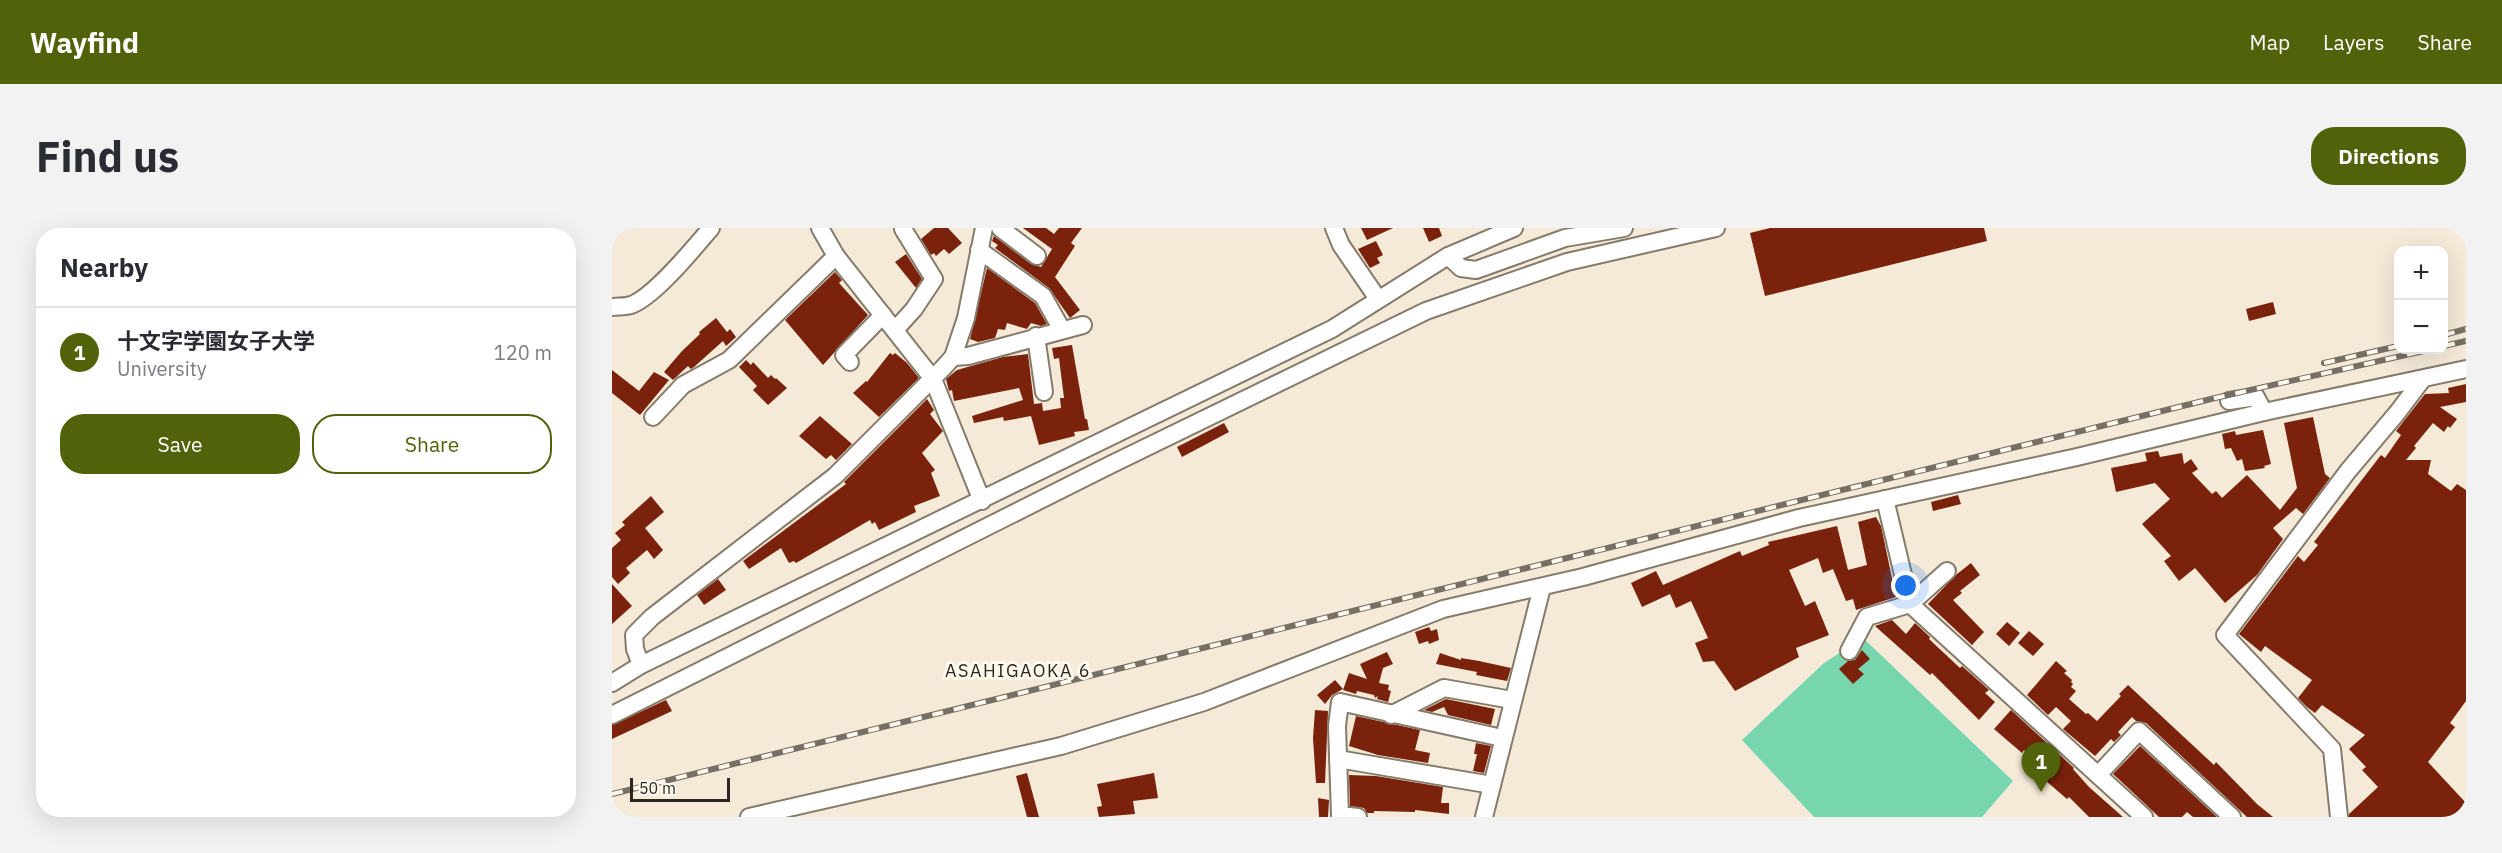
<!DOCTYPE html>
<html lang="en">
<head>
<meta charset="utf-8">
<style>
	:root { --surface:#fff; --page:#f2f2f3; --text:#2b2b33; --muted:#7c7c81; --line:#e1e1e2; --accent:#50630b }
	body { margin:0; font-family:"IBM Plex Sans","Noto Sans JP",sans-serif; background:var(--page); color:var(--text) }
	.controls { position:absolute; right:18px; top:18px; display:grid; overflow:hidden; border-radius:12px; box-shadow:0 6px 24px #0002 }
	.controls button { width:54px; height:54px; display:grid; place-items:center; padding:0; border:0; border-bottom:2px solid var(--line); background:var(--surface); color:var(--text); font:30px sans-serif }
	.scale { position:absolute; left:18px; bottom:15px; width:100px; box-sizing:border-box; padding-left:6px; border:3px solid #2b2720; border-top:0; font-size:16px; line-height:21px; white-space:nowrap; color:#2b2720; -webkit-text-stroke:4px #fff8ed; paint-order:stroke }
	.you { position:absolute; left:1294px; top:358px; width:21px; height:21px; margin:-15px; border:4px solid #fff; border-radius:50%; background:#1a73e8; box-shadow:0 0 0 9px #1a73e833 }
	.badge { display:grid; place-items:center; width:39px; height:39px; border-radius:50%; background:var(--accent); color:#fff; font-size:20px; font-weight:700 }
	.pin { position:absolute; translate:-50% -50px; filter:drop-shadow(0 2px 3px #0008) }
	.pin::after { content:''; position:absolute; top:32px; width:21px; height:18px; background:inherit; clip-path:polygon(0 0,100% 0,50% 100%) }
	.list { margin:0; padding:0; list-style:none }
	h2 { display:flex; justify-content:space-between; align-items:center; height:78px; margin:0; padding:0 24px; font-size:26px }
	h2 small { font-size:20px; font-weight:400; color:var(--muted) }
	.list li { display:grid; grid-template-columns:39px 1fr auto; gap:18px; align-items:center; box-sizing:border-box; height:90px; padding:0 24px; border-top:2px solid var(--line) }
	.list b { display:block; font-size:22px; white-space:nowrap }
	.list p { margin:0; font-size:20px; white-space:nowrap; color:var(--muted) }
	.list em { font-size:20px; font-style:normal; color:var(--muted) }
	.actions { display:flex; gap:12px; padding:18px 24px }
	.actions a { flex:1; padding:14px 0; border:2px solid var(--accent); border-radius:24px; text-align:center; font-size:21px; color:var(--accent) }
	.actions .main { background:var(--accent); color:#fff }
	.map { position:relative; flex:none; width:1854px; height:589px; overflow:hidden; border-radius:24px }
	header { display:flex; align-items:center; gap:36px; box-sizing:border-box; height:84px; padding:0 30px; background:var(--accent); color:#fff }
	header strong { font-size:28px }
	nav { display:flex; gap:33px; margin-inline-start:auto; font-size:21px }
	.intro { display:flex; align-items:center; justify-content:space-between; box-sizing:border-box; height:144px; padding:0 36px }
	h1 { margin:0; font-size:42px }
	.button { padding:15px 27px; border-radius:24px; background:var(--accent); color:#fff; font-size:21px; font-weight:700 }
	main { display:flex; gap:36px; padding:0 36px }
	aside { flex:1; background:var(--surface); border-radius:24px; box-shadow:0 6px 24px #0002 }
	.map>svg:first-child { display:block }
	.green { fill:#78d6ae }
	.building { fill:#7a220b }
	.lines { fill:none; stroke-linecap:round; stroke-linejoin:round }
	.minor-casing { stroke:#857b6b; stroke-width:20 }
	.minor { stroke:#fff; stroke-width:16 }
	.rail-casing { stroke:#756f64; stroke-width:6 }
	.rail { stroke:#fff8ed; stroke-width:4; stroke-dasharray:11; stroke-linecap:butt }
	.labels { text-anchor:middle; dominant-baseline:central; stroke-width:6; stroke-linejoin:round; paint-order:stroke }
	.neighbourhood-label { font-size:18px; letter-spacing:1.5px; fill:#2b2720; stroke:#fff8ed }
</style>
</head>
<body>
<header>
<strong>Wayfind</strong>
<nav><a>Map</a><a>Layers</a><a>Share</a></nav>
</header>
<div class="intro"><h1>Find us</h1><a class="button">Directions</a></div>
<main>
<aside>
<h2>Nearby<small></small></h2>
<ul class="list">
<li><span class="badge">1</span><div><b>十文字学園女子大学</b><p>University</p></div><em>120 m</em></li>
</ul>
<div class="actions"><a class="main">Save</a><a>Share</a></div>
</aside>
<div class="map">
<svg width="1854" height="589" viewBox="0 0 1854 589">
	<rect width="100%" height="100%" fill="#f5ead8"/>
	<polygon class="green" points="1251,410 1401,553 1370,589 1202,589 1130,512 1212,435"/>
	<g class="building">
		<polygon points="322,0 336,0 350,15 337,26 332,21 324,28 322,25 319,27 309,11"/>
		<polygon points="411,0 434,0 442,6 447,0 470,0 459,15 463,18 443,49 468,82 458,90 437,60 383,20 386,17 380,13 382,8 419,36 429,39 440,21"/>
		<polygon points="749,0 781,0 755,12"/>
		<polygon points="811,0 827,0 830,8 817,14"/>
		<polygon points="1158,0 1372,0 1375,13 1153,68 1138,5"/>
		<polygon points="764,13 771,27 765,30 768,35 758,40 746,21"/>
		<polygon points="294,26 310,51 304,60 283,34"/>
		<polygon points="375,40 423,75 435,96 429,98 419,95 415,101 395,95 393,102 386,101 383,110 366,114 358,111"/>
		<polygon points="223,44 230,52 227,55 256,87 211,137 173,92"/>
		<polygon points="1661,74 1664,86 1637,93 1634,81"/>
		<polygon points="104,90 115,104 118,101 124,109 114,118 111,113 82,139 79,141 76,138 61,152 52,144 70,123 88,106 87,104"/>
		<polygon points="460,117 473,191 475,191 477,202 462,204 463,208 427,217 419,188 392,193 391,189 362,195 360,188 411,172 407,160 342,173 340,162 337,163 334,151 345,142 391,129 416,126 422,176 430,175 431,183 449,180 448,170 452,170 447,130 442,131 440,120"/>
		<polygon points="278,125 281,127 283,125 295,135 307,150 267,189 241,165 254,153 255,154"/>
		<polygon points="134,132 139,137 141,134 156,150 159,147 163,151 164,150 175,160 156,177 141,162 145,158 127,139"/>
		<polygon points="0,142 27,163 42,144 57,152 28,187 0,165"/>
		<polygon points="1854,156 1854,174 1828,179 1845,191 1838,200 1836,198 1832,204 1821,195 1802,218 1804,220 1794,232 1819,232 1816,246 1839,263 1845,256 1854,262 1854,473 1838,495 1843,499 1816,534 1854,575 1854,589 1737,589 1737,586 1766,559 1750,542 1754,539 1737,521 1753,507 1710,477 1703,485 1695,479 1686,470 1700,452 1653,418 1649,424 1627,406 1686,328 1692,334 1706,317 1702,314 1769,227 1773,230 1789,207 1784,203 1813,166 1837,165 1836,160"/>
		<polygon points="315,171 322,182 318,186 331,203 310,225 323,242 319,245 328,268 302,278 304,284 267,302 263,294 260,296 258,292 184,335 182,333 177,335 169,320 137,341 131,333 234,256 232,254"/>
		<polygon points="208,188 240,216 224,232 219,227 214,231 187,208"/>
		<polygon points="1701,189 1713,246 1718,250 1691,286 1684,280 1661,300 1671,311 1645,347 1613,375 1583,340 1567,353 1552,333 1559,328 1530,296 1558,271 1543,255 1504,264 1499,240 1535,233 1533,225 1546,223 1548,229 1570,225 1572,236 1579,231 1586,241 1580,245 1600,266 1604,263 1610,270 1635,247 1668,282 1685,260 1672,195"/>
		<polygon points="612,195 617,204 570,229 565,219"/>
		<polygon points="1651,202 1659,236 1652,238 1653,240 1633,243 1630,231 1625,233 1619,220 1613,221 1610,206 1623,203 1624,207"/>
		<polygon points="1346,267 1349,276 1321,283 1319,274"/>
		<polygon points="39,268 52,284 33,300 51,322 42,331 35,322 14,340 18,345 6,356 0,349 0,320 9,312 3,305 13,297 10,294"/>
		<polygon points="1264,289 1269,298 1284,369 1244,382 1241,371 1234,373 1221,341 1211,345 1206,330 1177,342 1193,378 1203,373 1217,407 1184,420 1187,429 1123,463 1102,433 1091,434 1083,415 1096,410 1079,373 1064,380 1058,366 1030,379 1019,355 1044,343 1051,357 1128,323 1130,328 1157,317 1156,314 1225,298 1236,342 1255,337 1246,294"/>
		<polygon points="1359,335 1368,347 1348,363 1350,365 1341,372 1372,404 1360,417 1316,376 1345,346"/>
		<polygon points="106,351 114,362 92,377 85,367"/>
		<polygon points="0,356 20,378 0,396"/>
		<polygon points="1280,392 1294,406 1303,395 1318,409 1317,411 1348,440 1350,438 1377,462 1373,465 1383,474 1367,492 1320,445 1318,447 1263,398"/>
		<polygon points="1395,394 1408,405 1397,418 1384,406"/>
		<polygon points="817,399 819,403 825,401 827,412 817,416 816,413 807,416 803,404"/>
		<polygon points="1417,403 1432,416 1421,428 1406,415"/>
		<polygon points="1250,422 1258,431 1246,441 1252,446 1241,456 1227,441 1236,433 1243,432"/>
		<polygon points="775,424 781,436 771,440 767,455 777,457 776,462 779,463 776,474 765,471 766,468 763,470 762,467 745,463 744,466 731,462 737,445 755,451 748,436"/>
		<polygon points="828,425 849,432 849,430 867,433 899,440 895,453 864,447 865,444 824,436"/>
		<polygon points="1444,433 1455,443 1452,445 1460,452 1459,454 1461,456 1459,459 1464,463 1457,471 1474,486 1476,485 1485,493 1509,468 1507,466 1516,457 1602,537 1604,534 1645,576 1661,589 1635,589 1534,495 1524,493 1520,489 1506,504 1509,507 1502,514 1499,511 1483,528 1451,501 1459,493 1444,479 1436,487 1415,467"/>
		<polygon points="723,452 731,461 720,467 713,476 705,467"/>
		<polygon points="834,471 883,481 879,497 836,487 832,479 820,484 812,482"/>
		<polygon points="54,472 60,483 0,511 0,497"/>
		<polygon points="703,482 716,483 713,555 704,555 701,510"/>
		<polygon points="1399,482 1462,540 1461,541 1477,559 1511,589 1477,589 1457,569 1455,571 1434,553 1438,549 1412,522 1410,525 1382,501"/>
		<polygon points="744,488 808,502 803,522 818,525 816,535 766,527 737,518"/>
		<polygon points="864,515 879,518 872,545 861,543 865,526 862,526"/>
		<polygon points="1528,518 1605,589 1581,589 1575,584 1570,589 1547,589 1513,557 1501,546"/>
		<polygon points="415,545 427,589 415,589 404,548"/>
		<polygon points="542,545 546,570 521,573 523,586 487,589 485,579 490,578 485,556"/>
		<polygon points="737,547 764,548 831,559 829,575 837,575 837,586 803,582 803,584 762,583 762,585 755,585 752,580 738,578"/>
		<polygon points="706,570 717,572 716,589 707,589"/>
	</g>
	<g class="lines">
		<defs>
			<g id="minor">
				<polyline points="208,0 224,28 321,151 370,273"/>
				<polyline points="388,0 425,28"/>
				<polyline points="722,0 729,17 766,71"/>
				<polyline points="367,22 431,68 450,102"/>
				<polyline points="836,28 849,40 864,42 953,10 1012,0"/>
				<path d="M0 79C6 78 13 79 19 77 42 69 82 20 99 0"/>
				<polyline points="283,102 302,81 322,51 291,1"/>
				<polyline points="424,108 432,164"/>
				<polyline points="341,129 356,128 471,97"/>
				<polyline points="238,134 232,127 271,87"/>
				<polyline points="1617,173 1644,169 1652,184"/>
				<polyline points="41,189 71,157 117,132 224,28"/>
				<polyline points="1273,271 1298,376 1532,589"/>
				<polyline points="1237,423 1255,389 1298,376 1335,343"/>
				<polyline points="29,437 23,421 22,407 40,389 223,248 331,140 341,129 354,90 372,0"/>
				<polyline points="0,455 29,437 720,101 836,28 902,0"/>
				<polyline points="0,487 498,237 814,83 955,34 1104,0"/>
				<polyline points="779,487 832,460 900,472"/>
				<polyline points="726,531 880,557"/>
				<polyline points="1486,547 1527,503 1620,589"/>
				<polyline points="137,589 449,518 592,474 831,381 971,349 1187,290 1465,229 1652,184 1854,141"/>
				<polyline points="746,589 728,587 725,498 728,474 890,510"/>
				<polyline points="872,589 930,359"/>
				<polyline points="1727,589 1720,521 1613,407 1736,243 1785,185 1810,152"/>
			</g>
		</defs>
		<use href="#minor" class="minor-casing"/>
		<use href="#minor" class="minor"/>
		<defs>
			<g id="rail">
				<polyline points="1832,107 1854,101"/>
				<polyline points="1832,118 1854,113"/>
				<polyline points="1712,135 1786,118"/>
				<polyline points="0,566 1603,170 1816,122"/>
			</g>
		</defs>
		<use href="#rail" class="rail-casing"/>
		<use href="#rail" class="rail"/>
	</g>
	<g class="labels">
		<g class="neighbourhood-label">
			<text x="406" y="442">ASAHIGAOKA 6</text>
		</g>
	</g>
</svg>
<div class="controls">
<button>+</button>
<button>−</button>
</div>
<div class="scale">50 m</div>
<div class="you"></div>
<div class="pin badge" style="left:1429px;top:564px">1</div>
</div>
</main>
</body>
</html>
